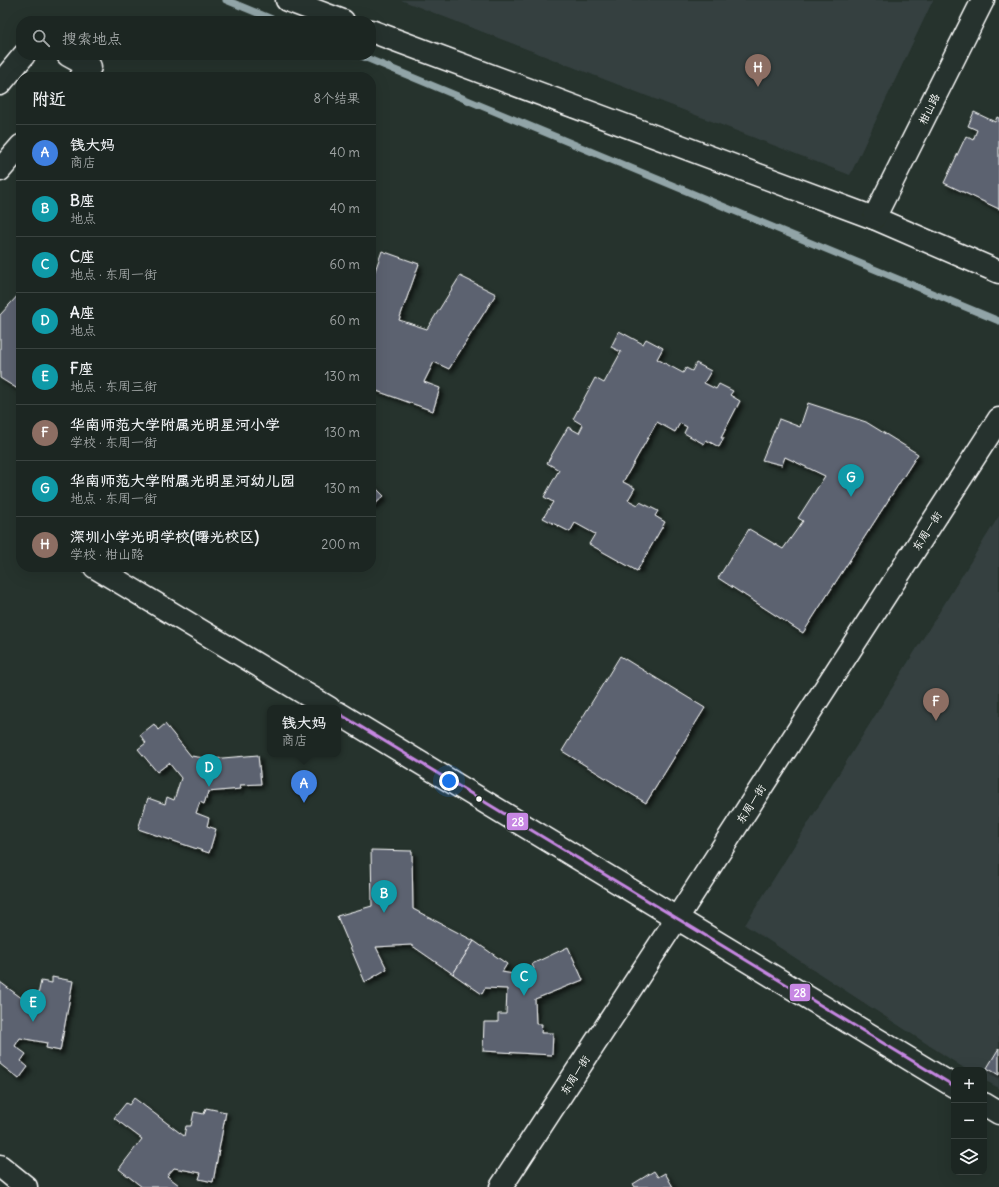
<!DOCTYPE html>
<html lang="zh">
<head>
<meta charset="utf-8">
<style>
	:root { --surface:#1c2622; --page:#252e2a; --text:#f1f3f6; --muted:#a0a5a5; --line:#3a4340; --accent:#8c9099 }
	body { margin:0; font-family:Delius,"LXGW WenKai TC",sans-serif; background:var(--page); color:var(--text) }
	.controls { position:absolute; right:12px; bottom:12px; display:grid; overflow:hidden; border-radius:8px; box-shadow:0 4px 16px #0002 }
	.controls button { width:36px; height:36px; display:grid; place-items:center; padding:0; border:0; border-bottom:1px solid var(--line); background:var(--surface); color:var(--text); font:20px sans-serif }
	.you { position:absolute; left:449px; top:781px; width:14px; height:14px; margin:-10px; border:3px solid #fff; border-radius:50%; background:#1a73e8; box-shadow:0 0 0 6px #1a73e833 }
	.badge { display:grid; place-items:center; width:26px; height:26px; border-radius:50%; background:var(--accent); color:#fff; font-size:13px; font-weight:700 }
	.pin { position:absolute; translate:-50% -33px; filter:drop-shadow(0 1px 2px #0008) }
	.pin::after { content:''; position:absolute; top:21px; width:14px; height:12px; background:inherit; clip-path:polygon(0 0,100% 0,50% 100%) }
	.popup { position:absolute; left:267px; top:705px; width:74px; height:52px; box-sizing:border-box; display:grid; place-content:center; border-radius:8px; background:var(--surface); filter:drop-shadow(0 1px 3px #0005); font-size:13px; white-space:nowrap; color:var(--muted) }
	.popup b { font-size:15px; color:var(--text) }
	.popup::after { content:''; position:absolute; left:50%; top:100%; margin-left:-8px; border:8px solid transparent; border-top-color:var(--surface) }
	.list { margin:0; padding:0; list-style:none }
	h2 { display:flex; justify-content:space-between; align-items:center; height:52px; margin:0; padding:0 16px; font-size:17px }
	h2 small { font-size:13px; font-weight:400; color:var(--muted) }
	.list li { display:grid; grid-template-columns:26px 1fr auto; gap:12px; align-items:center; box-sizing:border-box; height:56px; padding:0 16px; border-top:1px solid var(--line) }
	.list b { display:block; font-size:15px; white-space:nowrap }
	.list p { margin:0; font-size:13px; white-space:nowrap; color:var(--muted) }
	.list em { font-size:13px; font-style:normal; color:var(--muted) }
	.icon { flex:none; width:22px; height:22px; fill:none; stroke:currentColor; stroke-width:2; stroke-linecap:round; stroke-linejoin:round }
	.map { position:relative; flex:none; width:999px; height:1187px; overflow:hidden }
	.search { position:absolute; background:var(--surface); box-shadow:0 4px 16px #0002; left:16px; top:16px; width:360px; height:44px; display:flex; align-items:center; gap:10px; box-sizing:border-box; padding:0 14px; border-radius:16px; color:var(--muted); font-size:15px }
	.panel { position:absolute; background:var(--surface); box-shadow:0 4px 16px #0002; left:16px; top:72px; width:360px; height:500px; border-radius:16px }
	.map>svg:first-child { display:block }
	.built { fill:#364141 }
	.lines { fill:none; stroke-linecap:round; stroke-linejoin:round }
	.stream { stroke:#91a4a7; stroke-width:7 }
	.building { fill:#5b6270; stroke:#fff; filter:url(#shadow) }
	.minor-casing { stroke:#fff; stroke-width:25 }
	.major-casing { stroke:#fff; stroke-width:25 }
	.minor { stroke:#26332d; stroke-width:22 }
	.major { stroke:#26332d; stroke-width:22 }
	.bus-1-casing { stroke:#26332d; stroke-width:6 }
	.bus-1 { stroke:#c787e3; stroke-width:3 }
	.bus-dot { fill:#fff; stroke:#26332d; stroke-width:1.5 }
	.labels { text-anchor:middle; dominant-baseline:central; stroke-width:3; stroke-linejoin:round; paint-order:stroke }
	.street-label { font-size:11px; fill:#fff; stroke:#26332d }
	.line-badge { stroke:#26332d; stroke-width:1.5 }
	.badge-label { font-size:11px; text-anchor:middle; font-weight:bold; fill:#fff }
</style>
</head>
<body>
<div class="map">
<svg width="999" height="1187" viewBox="0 0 999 1187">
	<defs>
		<filter id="shadow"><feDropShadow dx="3.5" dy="3.5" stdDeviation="2" flood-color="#0009"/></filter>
	</defs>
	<rect width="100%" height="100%" fill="#26332d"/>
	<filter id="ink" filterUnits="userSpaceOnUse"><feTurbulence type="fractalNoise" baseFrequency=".025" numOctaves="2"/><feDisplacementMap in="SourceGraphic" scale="8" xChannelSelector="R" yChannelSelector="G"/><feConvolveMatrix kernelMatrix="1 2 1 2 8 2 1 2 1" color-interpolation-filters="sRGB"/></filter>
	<g filter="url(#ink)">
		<g class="built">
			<polygon points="401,0 933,0 850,175"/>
			<polygon points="999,516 999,1088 984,1080 984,1070 967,1070 745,925"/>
		</g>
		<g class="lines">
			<g class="stream">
				<polyline points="226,0 277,21"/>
				<polyline points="359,55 999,321"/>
			</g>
		</g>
		<g class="building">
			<polygon points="974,112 995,122 997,117 999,118 999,209 944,183 966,136 973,140 977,130 968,126"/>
			<polygon points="382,251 419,264 399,320 427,329 460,276 496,294 449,369 434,362 424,382 440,388 433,411 371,389 371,282"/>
			<polygon points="20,293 21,294 21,391 0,378 0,315"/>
			<polygon points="619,331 643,344 646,339 663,348 657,359 683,373 686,368 692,371 696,363 711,371 704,383 716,389 719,384 733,391 730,395 740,401 721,438 724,438 719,447 706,440 704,444 684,433 687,427 680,423 675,432 657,422 623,482 635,488 628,500 638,505 640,502 658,511 655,516 665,522 637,571 589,544 595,534 575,523 570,532 543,518 553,502 544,497 559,470 547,463 568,427 579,433 583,425 573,419 595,378 604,383 621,352 611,347"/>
			<polygon points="808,403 866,422 918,454 803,633 718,578 749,529 783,549 803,521 798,518 825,476 785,457 782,465 762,460 779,419 800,427"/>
			<polygon points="371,483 384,496 371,508"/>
			<polygon points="620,656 705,708 646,803 562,751"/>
			<polygon points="154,724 158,730 165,724 191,756 211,759 258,755 261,784 240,785 241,789 208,792 204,804 200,802 196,813 209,818 207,826 216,829 209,853 138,829 148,798 165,804 167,797 174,800 181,778 169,763 157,772 138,749 146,743 140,735"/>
			<polygon points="371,850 412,851 413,909 474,941 453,974 411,945 376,947 387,969 365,982 337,916 372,906"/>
			<polygon points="474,941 507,964 502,972 530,977 528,972 534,969 532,964 568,947 583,980 535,999 536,1024 542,1024 541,1033 553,1033 552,1055 483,1051 484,1022 498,1022 498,1014 506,1014 507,989 485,988 482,994 453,974"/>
			<polygon points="52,977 73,981 60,1051 46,1048 47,1043 20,1038 15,1046 26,1054 21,1061 28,1067 19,1079 0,1064 0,982 31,1005 33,995 38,995 41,981 52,983"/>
			<polygon points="999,1048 999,1075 987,1068"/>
			<polygon points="134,1098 184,1136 186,1126 191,1126 194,1112 204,1114 206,1108 226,1112 213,1182 199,1179 201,1173 174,1168 167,1176 179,1185 178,1187 142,1187 119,1169 142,1139 114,1118 126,1103 129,1105"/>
			<polygon points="654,1171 658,1177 665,1173 673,1187 635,1187 633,1184"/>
		</g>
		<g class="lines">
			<defs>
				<g id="minor">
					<polyline points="287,0 343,21"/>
					<polyline points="371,31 874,218 999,272"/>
					<polyline points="874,218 983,0"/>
					<polyline points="95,567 329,708"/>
					<polyline points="338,713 954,1086"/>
					<polyline points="984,1104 999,1113"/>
					<polyline points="0,1166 26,1187"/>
					<polyline points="501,1187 677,918 999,419"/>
				</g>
				<g id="major">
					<polyline points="68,55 90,67 81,77"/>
					<polyline points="0,84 24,55"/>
					<polyline points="0,170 21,146"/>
				</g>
			</defs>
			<use href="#minor" class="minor-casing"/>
			<use href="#major" class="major-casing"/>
			<use href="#minor" class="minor"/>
			<use href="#major" class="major"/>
			<defs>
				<polyline id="bus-1" points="338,713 954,1086"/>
			</defs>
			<use href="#bus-1" class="bus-1-casing"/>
			<use href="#bus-1" class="bus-1"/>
		</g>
	</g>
	<circle class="bus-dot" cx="479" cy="799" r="3.5"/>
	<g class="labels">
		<g class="street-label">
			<text transform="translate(929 109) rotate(-64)">柑山路</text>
			<text transform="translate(927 531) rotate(-57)">东周一街</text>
			<text transform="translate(751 804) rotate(-57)">东周一街</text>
			<text transform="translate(575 1075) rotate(-57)">东周一街</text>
		</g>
	</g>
	<g class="line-badge">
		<rect x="506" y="812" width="23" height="19" rx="4" fill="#c787e3"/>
		<rect x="789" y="983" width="22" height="19" rx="4" fill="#c787e3"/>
	</g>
	<g class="badge-label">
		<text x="518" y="826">28</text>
		<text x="800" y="997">28</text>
	</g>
</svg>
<div class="controls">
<button>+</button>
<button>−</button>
<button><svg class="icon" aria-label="layers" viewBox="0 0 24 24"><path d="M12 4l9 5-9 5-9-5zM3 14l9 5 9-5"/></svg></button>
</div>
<div class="you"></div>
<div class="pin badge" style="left:304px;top:803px;background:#3f7fe0">A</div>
<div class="popup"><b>钱大妈</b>商店</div>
<div class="pin badge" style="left:384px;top:913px;background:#0f9aa8">B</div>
<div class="pin badge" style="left:524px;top:996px;background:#0f9aa8">C</div>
<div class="pin badge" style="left:209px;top:787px;background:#0f9aa8">D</div>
<div class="pin badge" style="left:33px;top:1022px;background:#0f9aa8">E</div>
<div class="pin badge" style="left:936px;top:721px;background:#8d6e63">F</div>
<div class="pin badge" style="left:851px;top:497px;background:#0f9aa8">G</div>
<div class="pin badge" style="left:758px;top:87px;background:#8d6e63">H</div>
<div class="search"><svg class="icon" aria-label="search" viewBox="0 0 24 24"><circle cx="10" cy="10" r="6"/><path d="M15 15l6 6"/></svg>搜索地点</div>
<section class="panel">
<h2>附近<small>8个结果</small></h2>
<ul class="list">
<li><span class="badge" style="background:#3f7fe0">A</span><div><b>钱大妈</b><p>商店</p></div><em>40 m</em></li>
<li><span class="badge" style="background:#0f9aa8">B</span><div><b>B座</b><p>地点</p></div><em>40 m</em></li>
<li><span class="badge" style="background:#0f9aa8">C</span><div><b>C座</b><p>地点 · 东周一街</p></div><em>60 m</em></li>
<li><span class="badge" style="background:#0f9aa8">D</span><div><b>A座</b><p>地点</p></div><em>60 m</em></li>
<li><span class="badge" style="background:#0f9aa8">E</span><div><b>F座</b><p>地点 · 东周三街</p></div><em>130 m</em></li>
<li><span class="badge" style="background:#8d6e63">F</span><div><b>华南师范大学附属光明星河小学</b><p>学校 · 东周一街</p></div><em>130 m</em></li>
<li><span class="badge" style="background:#0f9aa8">G</span><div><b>华南师范大学附属光明星河幼儿园</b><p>地点 · 东周一街</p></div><em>130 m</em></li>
<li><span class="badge" style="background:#8d6e63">H</span><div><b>深圳小学光明学校(曙光校区)</b><p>学校 · 柑山路</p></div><em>200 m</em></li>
</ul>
</section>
</div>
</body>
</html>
